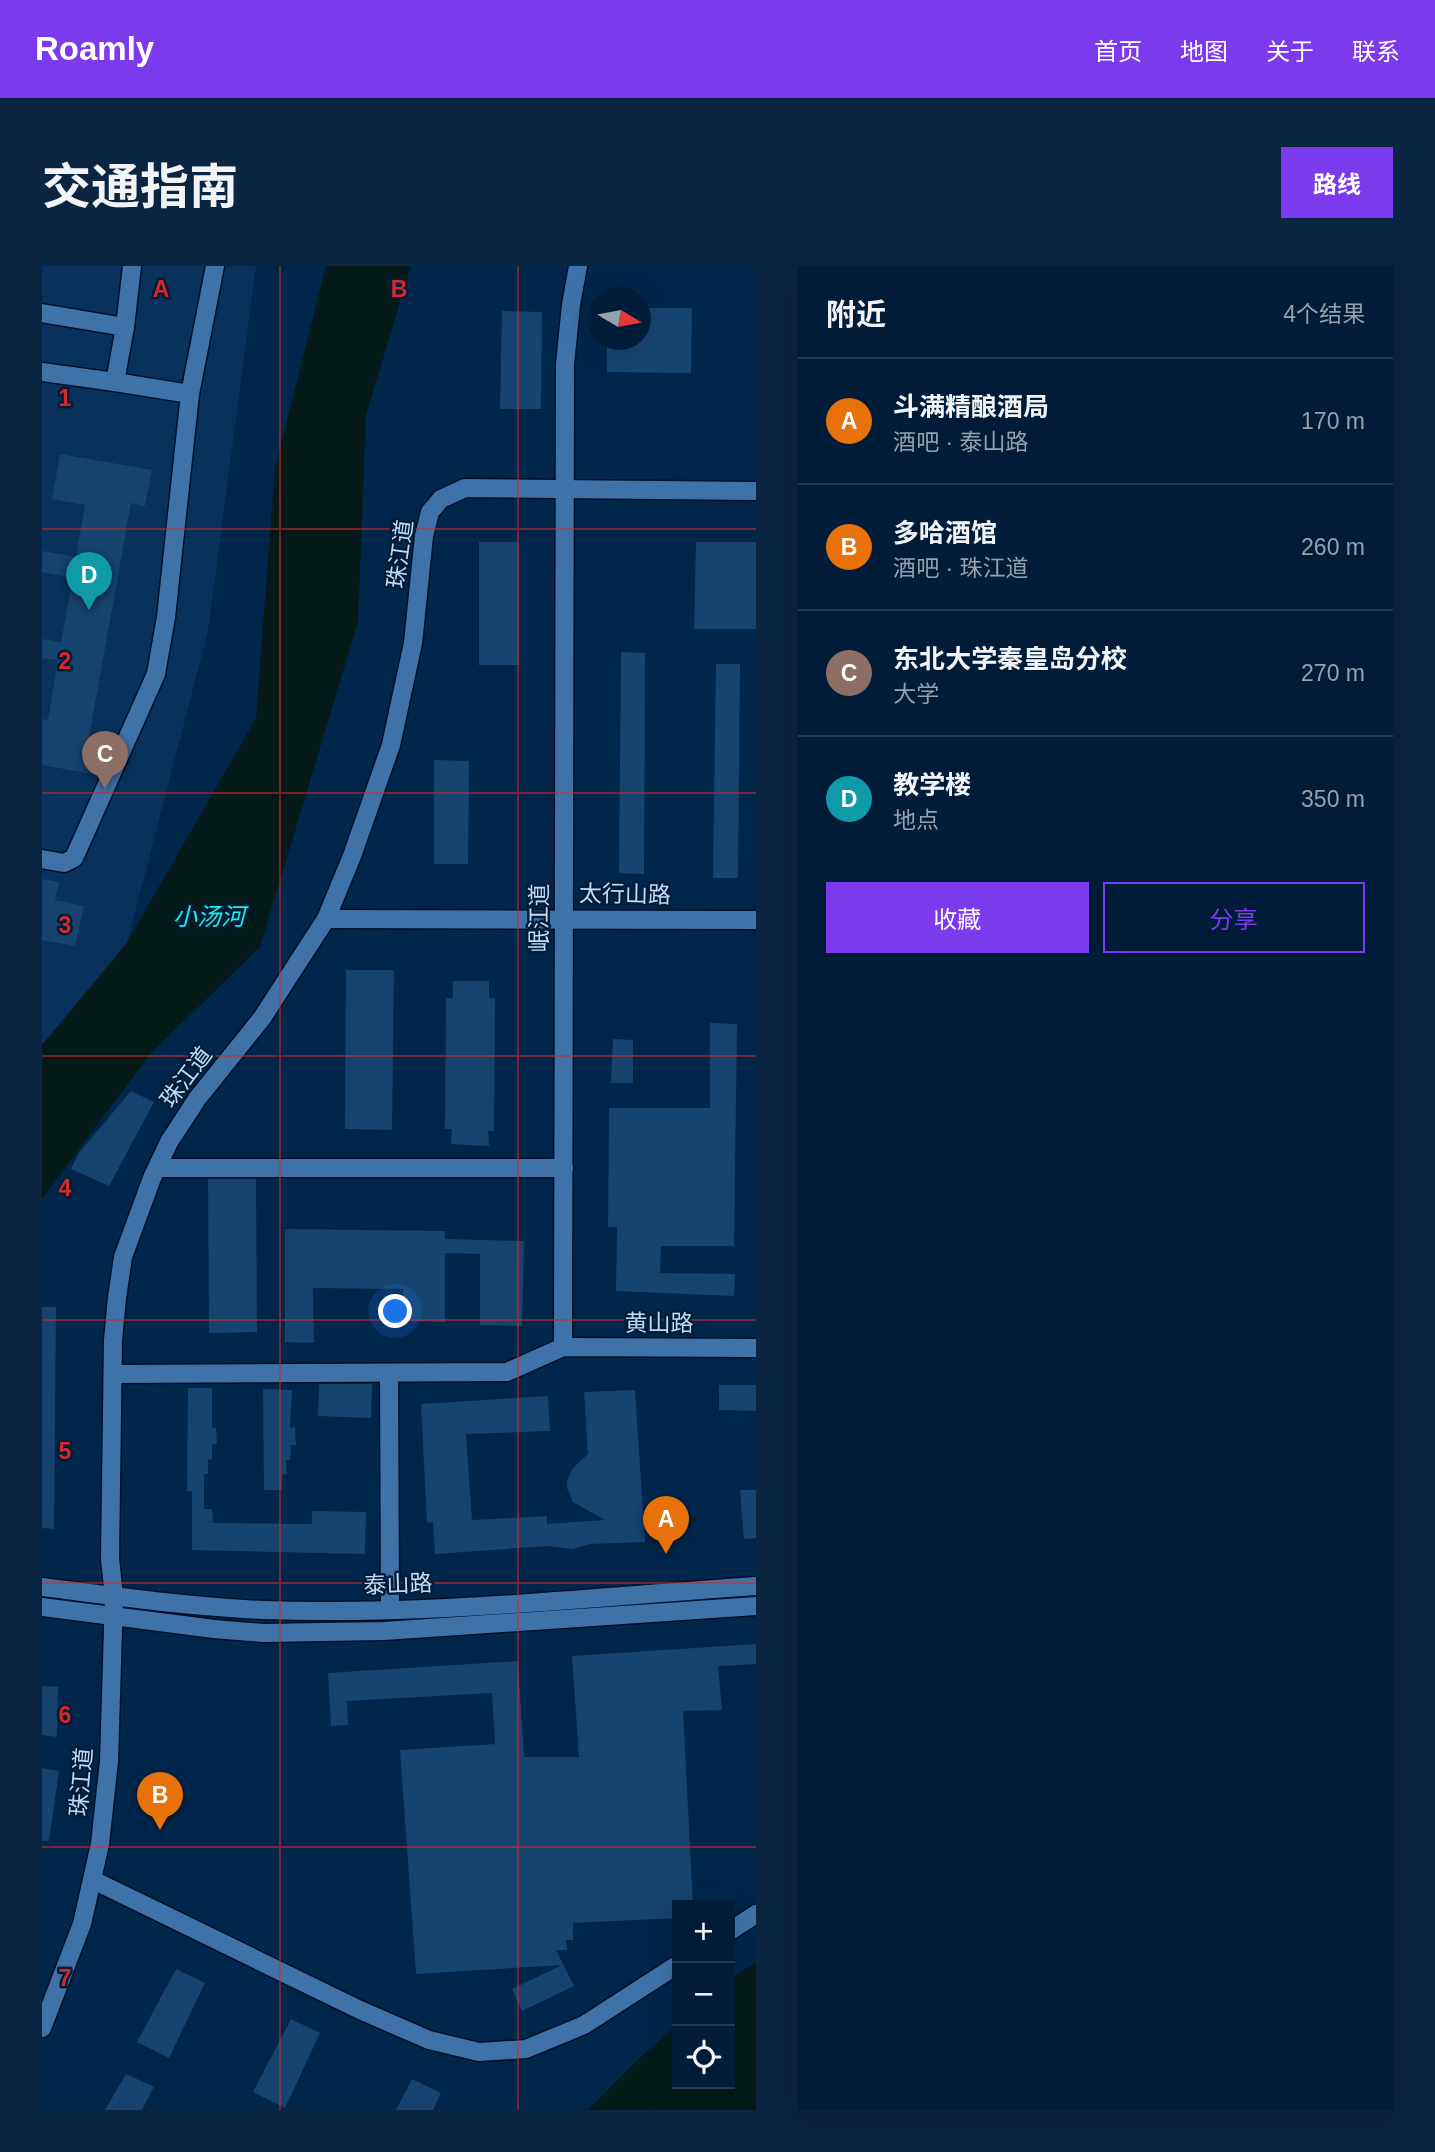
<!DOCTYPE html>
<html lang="zh">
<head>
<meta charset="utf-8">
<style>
	:root { --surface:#001c39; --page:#0a2541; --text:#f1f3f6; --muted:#95a1ae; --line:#223a53; --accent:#7c3aed }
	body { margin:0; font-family:Arial,"Noto Sans SC",sans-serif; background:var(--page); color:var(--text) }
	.controls { position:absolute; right:21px; bottom:21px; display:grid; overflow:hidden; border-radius:0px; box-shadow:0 7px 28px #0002 }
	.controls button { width:63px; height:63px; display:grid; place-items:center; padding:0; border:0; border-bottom:2px solid var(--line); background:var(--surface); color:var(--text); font:35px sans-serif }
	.compass { position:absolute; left:546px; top:21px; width:63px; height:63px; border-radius:50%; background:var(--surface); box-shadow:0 7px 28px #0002; rotate:100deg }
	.you { position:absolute; left:354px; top:1046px; width:24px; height:24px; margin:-18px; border:5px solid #fff; border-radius:50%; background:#1a73e8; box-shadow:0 0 0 10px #1a73e833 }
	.badge { display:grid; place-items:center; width:46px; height:46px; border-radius:50%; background:var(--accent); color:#fff; font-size:23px; font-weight:700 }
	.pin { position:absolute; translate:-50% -58px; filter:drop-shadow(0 2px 4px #0008) }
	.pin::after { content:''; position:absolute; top:37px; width:24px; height:21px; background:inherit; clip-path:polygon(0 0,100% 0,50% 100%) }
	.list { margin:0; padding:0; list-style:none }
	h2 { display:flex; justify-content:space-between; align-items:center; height:91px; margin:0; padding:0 28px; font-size:30px }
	h2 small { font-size:23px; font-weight:400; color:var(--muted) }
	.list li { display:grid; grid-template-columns:46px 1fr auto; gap:21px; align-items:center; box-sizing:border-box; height:126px; padding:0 28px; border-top:2px solid var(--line) }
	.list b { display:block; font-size:26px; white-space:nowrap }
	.list p { margin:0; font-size:23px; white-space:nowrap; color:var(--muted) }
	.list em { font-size:23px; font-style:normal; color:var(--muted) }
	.actions { display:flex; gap:14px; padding:21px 28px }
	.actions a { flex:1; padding:16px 0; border:2px solid var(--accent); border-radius:0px; text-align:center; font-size:24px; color:var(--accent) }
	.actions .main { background:var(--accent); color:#fff }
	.icon { flex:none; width:38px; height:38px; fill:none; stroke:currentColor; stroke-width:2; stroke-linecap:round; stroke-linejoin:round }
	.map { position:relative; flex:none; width:714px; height:1844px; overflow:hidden; border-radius:0px }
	header { display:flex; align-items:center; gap:42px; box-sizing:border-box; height:98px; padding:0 35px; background:var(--accent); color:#fff }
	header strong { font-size:33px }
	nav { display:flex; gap:38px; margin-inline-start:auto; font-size:24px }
	.intro { display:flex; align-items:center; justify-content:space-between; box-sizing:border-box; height:168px; padding:0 42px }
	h1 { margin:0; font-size:49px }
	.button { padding:18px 32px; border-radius:0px; background:var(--accent); color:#fff; font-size:24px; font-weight:700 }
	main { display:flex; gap:42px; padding:0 42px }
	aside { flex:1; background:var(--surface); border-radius:0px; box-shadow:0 7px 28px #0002 }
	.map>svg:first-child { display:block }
	.built { fill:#08325c }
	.water { fill:#031a19 }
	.building { fill:#17436f }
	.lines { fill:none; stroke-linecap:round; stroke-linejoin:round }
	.minor-casing { stroke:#000f28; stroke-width:21 }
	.minor { stroke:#3f73a8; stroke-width:18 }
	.grid { fill:none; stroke:#d62828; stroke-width:2; stroke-opacity:0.55 }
	.labels { text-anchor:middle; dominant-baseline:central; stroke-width:5; stroke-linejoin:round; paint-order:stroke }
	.street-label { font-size:23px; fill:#c0dbf9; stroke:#031d38 }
	.water-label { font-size:24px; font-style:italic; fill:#20ece6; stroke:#031d38 }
	.grid-label { font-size:23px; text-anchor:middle; font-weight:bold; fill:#d62828; stroke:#031d38; stroke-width:5; stroke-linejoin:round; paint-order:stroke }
</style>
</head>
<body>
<header>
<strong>Roamly</strong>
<nav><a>首页</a><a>地图</a><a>关于</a><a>联系</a></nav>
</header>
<div class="intro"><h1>交通指南</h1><a class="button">路线</a></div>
<main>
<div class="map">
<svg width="714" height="1844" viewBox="0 0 714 1844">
	<rect width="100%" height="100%" fill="#00264c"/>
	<polygon class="built" points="0,0 214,0 166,365 84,681 0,792"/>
	<g class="water">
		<polygon points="284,0 369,0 324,149 316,356 218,681 109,787 0,933 0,779 84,678 214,452 233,202"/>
		<polygon points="714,1696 714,1844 546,1844 592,1797 635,1759 635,1818 688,1818 688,1713"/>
	</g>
	<g class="building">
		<polygon points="598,42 650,42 649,107 565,106 565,74 598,74"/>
		<polygon points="460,45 500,46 499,143 458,143"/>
		<polygon points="18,188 110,204 103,240 89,237 47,471 62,474 56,509 0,499 0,453 6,454 16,394 0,392 0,373 19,376 31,312 0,306 0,285 34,291 43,239 10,233"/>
		<rect x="437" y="276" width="40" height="123"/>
		<polygon points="654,276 714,276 714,363 652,363"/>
		<polygon points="579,386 603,387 602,608 577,607"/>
		<polygon points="674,398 698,398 696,612 671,612"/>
		<polygon points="392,494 427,495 426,598 392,598"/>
		<polygon points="0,613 17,616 13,634 42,640 33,680 0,674"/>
		<polygon points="304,704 352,704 350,864 303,863"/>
		<polygon points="411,715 447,715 447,732 453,732 452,865 446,865 447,880 409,878 410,863 403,863 404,732 411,732"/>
		<polygon points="668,757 695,758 692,980 619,980 618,1007 693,1008 692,1030 574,1025 575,961 566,961 567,842 668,842"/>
		<polygon points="571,773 591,774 591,817 569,817"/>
		<polygon points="89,825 112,836 67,920 29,903 37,887"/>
		<polygon points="166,913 214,913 215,1066 167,1067"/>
		<polygon points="243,963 403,965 403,973 482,975 480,1060 438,1059 438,988 403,987 403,1056 361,1055 361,1023 271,1022 272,1077 243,1076"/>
		<polygon points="0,1041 14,1041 12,1263 0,1262"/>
		<polygon points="277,1118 330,1118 329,1152 276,1150"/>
		<polygon points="677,1119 714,1119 714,1145 677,1144"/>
		<polygon points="146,1122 170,1122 170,1162 174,1162 175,1178 170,1178 170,1194 166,1193 166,1208 162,1208 162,1243 170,1243 171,1257 270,1258 270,1245 324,1246 323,1288 150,1284 150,1225 145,1225"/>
		<polygon points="221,1123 250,1124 248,1162 253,1161 254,1179 249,1179 248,1194 244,1194 245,1208 240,1209 240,1224 222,1224"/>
		<polygon points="593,1124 603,1276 548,1278 531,1283 506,1280 393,1288 391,1256 385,1257 379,1138 506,1130 508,1165 424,1168 430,1254 505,1250 505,1258 563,1254 531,1236 525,1222 525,1215 530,1203 546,1188 542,1126"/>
		<polygon points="698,1224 714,1224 714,1272 702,1273"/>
		<polygon points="714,1378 714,1398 676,1400 680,1444 641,1445 651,1639 635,1639 635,1652 531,1657 531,1674 524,1674 525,1684 514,1684 532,1720 480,1745 470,1723 520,1699 374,1708 358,1484 453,1478 450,1427 305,1435 306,1459 289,1460 286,1407 476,1395 482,1491 537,1491 530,1390"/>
		<polygon points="0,1420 16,1421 15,1471 0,1469"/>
		<polygon points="0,1502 17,1505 7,1575 0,1575"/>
		<polygon points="134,1703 163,1717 127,1792 95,1776"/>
		<polygon points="249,1753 278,1767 243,1842 211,1826"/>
		<polygon points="84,1808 112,1821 100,1844 63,1844"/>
		<polygon points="370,1813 399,1827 391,1844 354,1844"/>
	</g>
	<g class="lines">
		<defs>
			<g id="minor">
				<polyline points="0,47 83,61"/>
				<polyline points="0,106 73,116 83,61 90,0"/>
				<polyline points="148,128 173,0"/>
				<polyline points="0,593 22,597 32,592 114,408 124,351 148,128 73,116"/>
				<polyline points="284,653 714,654"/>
				<polyline points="115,902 522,902"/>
				<polyline points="521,1081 523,98 529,39 536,0"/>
				<polyline points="347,1107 348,1344"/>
				<polyline points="71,1108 465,1106 521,1081 714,1082"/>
				<path d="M0 1321C73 1330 147 1341 222 1344 384 1350 551 1331 714 1320"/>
				<polyline points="0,1341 172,1363 221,1367 342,1365 714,1340"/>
				<polyline points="51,1614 318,1744 387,1774 437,1786 484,1783 542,1759 635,1699"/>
				<polyline points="688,1665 714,1648"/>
				<polyline points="0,1762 40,1658 58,1578 67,1495 72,1330 68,1293 71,1074 75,1032 81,991 110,912 127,876 155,833 220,752 284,653 310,590 349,479 371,377 382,270 388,246 399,233 423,222 714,225"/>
			</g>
		</defs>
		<use href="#minor" class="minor-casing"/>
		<use href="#minor" class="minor"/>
	</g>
	<path class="grid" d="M238 0V1844M476 0V1844M0 263H714M0 527H714M0 790H714M0 1054H714M0 1317H714M0 1581H714"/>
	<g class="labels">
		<g class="street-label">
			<text transform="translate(358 288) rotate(-82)">珠江道</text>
			<text transform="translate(583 628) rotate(1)">太行山路</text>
			<text transform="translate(497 652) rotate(-90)">岷江道</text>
			<text transform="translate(144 811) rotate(-53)">珠江道</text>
			<text x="617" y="1057">黄山路</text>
			<text transform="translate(356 1318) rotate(-2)">泰山路</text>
			<text transform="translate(39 1516) rotate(-85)">珠江道</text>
		</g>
		<g class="water-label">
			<text x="167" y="650">小汤河</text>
		</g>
	</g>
	<g class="grid-label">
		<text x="119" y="31">A</text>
		<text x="357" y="31">B</text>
		<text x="23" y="140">1</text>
		<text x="23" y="403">2</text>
		<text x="23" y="667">3</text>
		<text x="23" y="930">4</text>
		<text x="23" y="1193">5</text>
		<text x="23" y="1457">6</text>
		<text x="23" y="1720">7</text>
	</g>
</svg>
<div class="controls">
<button>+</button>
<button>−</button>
<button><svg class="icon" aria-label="locate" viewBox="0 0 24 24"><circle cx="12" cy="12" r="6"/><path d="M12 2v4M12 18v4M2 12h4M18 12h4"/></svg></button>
</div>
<svg class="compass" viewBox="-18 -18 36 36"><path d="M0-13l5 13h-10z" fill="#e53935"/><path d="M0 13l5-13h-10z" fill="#95a1ae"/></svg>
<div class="you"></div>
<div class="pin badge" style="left:624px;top:1288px;background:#e8710a">A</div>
<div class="pin badge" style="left:118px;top:1564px;background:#e8710a">B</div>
<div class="pin badge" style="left:63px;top:523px;background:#8d6e63">C</div>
<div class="pin badge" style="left:47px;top:344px;background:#0f9aa8">D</div>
</div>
<aside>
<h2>附近<small>4个结果</small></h2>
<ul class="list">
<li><span class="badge" style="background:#e8710a">A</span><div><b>斗满精酿酒局</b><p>酒吧 · 泰山路</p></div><em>170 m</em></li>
<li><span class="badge" style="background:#e8710a">B</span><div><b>多哈酒馆</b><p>酒吧 · 珠江道</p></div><em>260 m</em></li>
<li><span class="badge" style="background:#8d6e63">C</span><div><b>东北大学秦皇岛分校</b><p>大学</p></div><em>270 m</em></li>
<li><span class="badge" style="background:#0f9aa8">D</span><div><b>教学楼</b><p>地点</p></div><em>350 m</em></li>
</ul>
<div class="actions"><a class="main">收藏</a><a>分享</a></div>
</aside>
</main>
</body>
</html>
